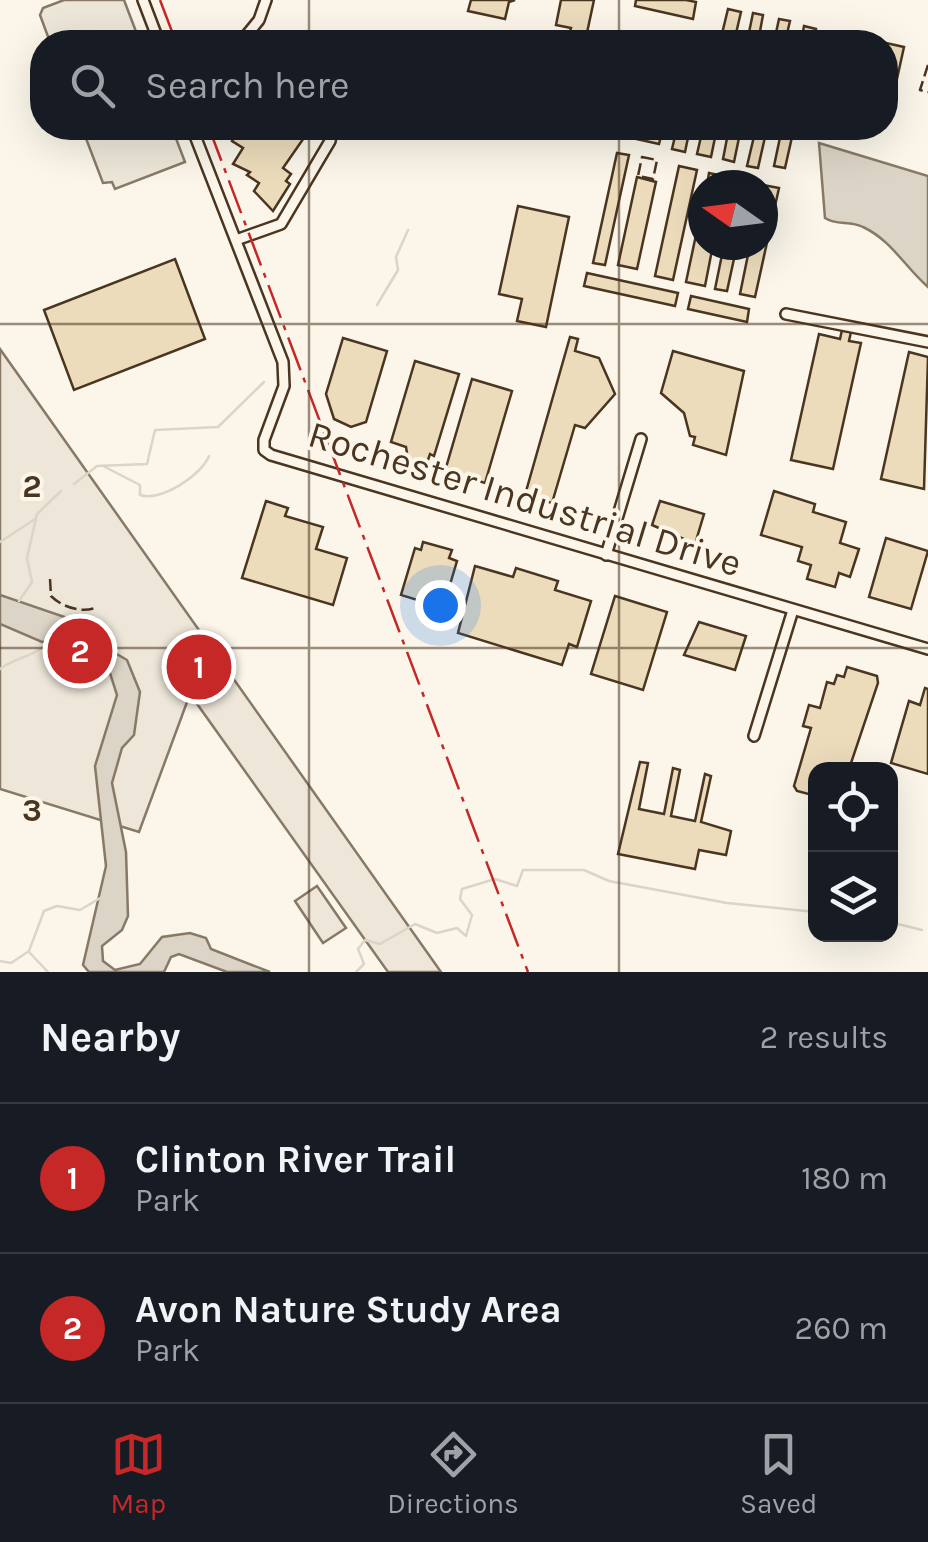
<!DOCTYPE html>
<html lang="en">
<head>
<meta charset="utf-8">
<style>
	:root { --surface:#171b24; --page:#242831; --text:#f1f3f6; --muted:#9ea1a6; --line:#363941; --accent:#c62828 }
	body { margin:0; font-family:Karla,sans-serif; background:var(--page); color:var(--text) }
	.controls { position:absolute; right:30px; bottom:30px; display:grid; overflow:hidden; border-radius:20px; box-shadow:0 10px 40px #0002 }
	.controls button { width:90px; height:90px; display:grid; place-items:center; padding:0; border:0; border-bottom:2px solid var(--line); background:var(--surface); color:var(--text); font:50px sans-serif }
	.compass { position:absolute; left:688px; top:170px; width:90px; height:90px; border-radius:50%; background:var(--surface); box-shadow:0 10px 40px #0002; rotate:284deg }
	.you { position:absolute; left:440px; top:605px; width:35px; height:35px; margin:-25px; border:8px solid #fff; border-radius:50%; background:#1a73e8; box-shadow:0 0 0 15px #1a73e833 }
	.badge { display:grid; place-items:center; width:65px; height:65px; border-radius:50%; background:var(--accent); color:#fff; font-size:32px; font-weight:700 }
	.pin { position:absolute; translate:-50% -50%; border:5px solid #fff; box-shadow:0 2px 10px #0006 }
	.list { margin:0; padding:0; list-style:none }
	h2 { display:flex; justify-content:space-between; align-items:center; height:130px; margin:0; padding:0 40px; font-size:42px }
	h2 small { font-size:32px; font-weight:400; color:var(--muted) }
	.list li { display:grid; grid-template-columns:65px 1fr auto; gap:30px; align-items:center; box-sizing:border-box; height:150px; padding:0 40px; border-top:2px solid var(--line) }
	.list b { display:block; font-size:38px; white-space:nowrap }
	.list p { margin:0; font-size:32px; white-space:nowrap; color:var(--muted) }
	.list em { font-size:32px; font-style:normal; color:var(--muted) }
	.icon { flex:none; width:55px; height:55px; fill:none; stroke:currentColor; stroke-width:2; stroke-linecap:round; stroke-linejoin:round }
	.map { position:relative; flex:none; width:928px; height:972px; overflow:hidden }
	.search { position:absolute; background:var(--surface); box-shadow:0 10px 40px #0002; left:30px; right:30px; top:30px; height:110px; display:flex; align-items:center; gap:25px; box-sizing:border-box; padding:0 35px; border-radius:40px; color:var(--muted); font-size:38px }
	.sheet { height:430px; background:var(--surface) }
	nav { display:flex; justify-content:space-around; align-items:center; box-sizing:border-box; height:140px; border-top:2px solid var(--line); background:var(--surface); font-size:28px; color:var(--muted) }
	nav a { display:grid; justify-items:center; gap:5px }
	nav .on { color:var(--accent) }
	.map>svg:first-child { display:block }
	.green { fill:#ede6d9; stroke:#887966; stroke-width:2.5 }
	.parking { fill:#ede7d9; stroke:#887966; stroke-width:2.5 }
	.water { fill:#dcd4c6; stroke:#887966; stroke-width:2.5 }
	.lines { fill:none; stroke-linecap:round; stroke-linejoin:round }
	.stream { stroke:#dcd4c6; stroke-width:2.5 }
	.building { fill:#ecdcbc; stroke:#4a3520; stroke-width:2.5 }
	.minor-casing { stroke:#4a3520; stroke-width:14 }
	.minor { stroke:#fbf6e9; stroke-width:9 }
	.fence { stroke:#4a3520; stroke-width:2.5; stroke-dasharray:12 5; stroke-linecap:butt }
	.power { stroke:#c62828; stroke-width:2.5; stroke-dasharray:35 8 5 8; stroke-linecap:butt }
	.grid { fill:none; stroke:#4a3520; stroke-width:2.5; stroke-opacity:0.55 }
	.labels { text-anchor:middle; dominant-baseline:central; stroke-width:8; stroke-linejoin:round; paint-order:stroke }
	.street-label { font-size:38px; fill:#4a3520; stroke:#fbf6e9 }
	.grid-label { font-size:32px; text-anchor:middle; font-weight:bold; fill:#4a3520; stroke:#fbf6e9; stroke-width:8; stroke-linejoin:round; paint-order:stroke }
</style>
</head>
<body>
<div class="map">
<svg width="928" height="972" viewBox="0 0 928 972">
	<rect width="100%" height="100%" fill="#fbf6e9"/>
	<g class="green">
		<polygon points="0,349 441,972 388,972 190,694 139,832 0,789"/>
		<polygon points="317,886 346,928 323,943 295,901"/>
	</g>
	<g class="parking">
		<polygon points="64,0 124,0 140,42 50,42 40,15 43,8"/>
		<polygon points="82,128 172,128 185,162 115,189 112,182 103,183"/>
	</g>
	<g class="water">
		<path d="M819 143 928 176V287C905 267 891 240 863 227 850 220 837 226 825 218Z"/>
		<polygon points="0,595 88,625 105,647 127,660 140,692 134,735 122,748 112,783 126,852 128,916 122,930 102,946 103,961 115,970 140,964 162,937 190,933 206,938 211,949 270,972 227,972 179,954 171,957 164,972 89,972 83,965 106,866 95,766 117,695 109,670 93,655 55,640 42,642 0,624"/>
	</g>
	<g class="lines">
		<g class="stream">
			<polyline points="377,305 398,270 396,257 408,230"/>
			<path d="M105 467 140 485V495C160 502 201 476 209 456"/>
			<polyline points="74,484 97,466 147,464 155,430 218,427 264,382"/>
			<polyline points="0,542 35,519"/>
			<polyline points="19,601 32,582 27,558 37,514 61,491"/>
			<path d="M0 669C14 658 36 656 47 643"/>
			<polyline points="890,922 922,930"/>
			<polyline points="29,952 48,972"/>
			<polyline points="0,961 11,963 29,951 44,911 57,906 80,910 102,897"/>
			<polyline points="356,972 364,964 358,949 365,940 380,944 415,924 437,933 457,928 466,936 472,915 460,899 462,889 495,879 517,886 523,870 584,870 609,881 727,903 816,912"/>
		</g>
	</g>
	<g class="building">
		<polygon points="471,0 515,0 509,2 505,19 468,11"/>
		<polygon points="561,0 594,0 585,42 568,38 571,28 556,25"/>
		<polygon points="636,0 686,0 696,2 693,19 635,6"/>
		<polygon points="728,9 741,12 734,42 720,42"/>
		<polygon points="753,13 763,15 758,42 747,42"/>
		<polygon points="779,19 790,21 785,42 774,42"/>
		<polygon points="804,26 816,29 813,42 801,42"/>
		<polygon points="840,33 884,42 838,42"/>
		<polygon points="886,43 904,47 893,97 886,95"/>
		<polygon points="236,128 258,128 267,134 272,128 308,132 283,168 291,174 286,181 290,184 273,211 254,191 259,183 247,175 250,172 233,164 243,148 232,141 239,130"/>
		<polygon points="615,128 662,132 659,144 614,134"/>
		<polygon points="677,128 690,128 685,152 672,149"/>
		<polygon points="703,128 717,128 711,157 697,154"/>
		<polygon points="729,128 741,128 734,162 723,159"/>
		<polygon points="756,128 767,128 758,168 747,166"/>
		<polygon points="782,128 794,128 785,168 774,166"/>
		<polygon points="617,153 629,155 605,265 593,263"/>
		<polygon points="679,166 697,170 673,280 655,276"/>
		<polygon points="709,173 728,177 727,185 707,185"/>
		<polygon points="637,177 656,182 637,269 618,265"/>
		<polygon points="763,185 779,188 755,297 740,294 750,245 763,245"/>
		<polygon points="703,202 703,245 713,245 705,286 686,282"/>
		<polygon points="518,206 569,217 546,327 517,321 522,299 499,294"/>
		<polygon points="724,245 737,245 727,291 715,289"/>
		<polygon points="175,259 205,339 74,390 44,310"/>
		<polygon points="587,273 678,293 675,306 584,286"/>
		<polygon points="691,296 749,309 747,322 688,309"/>
		<polygon points="842,330 851,332 849,341 861,343 833,469 791,460 819,334 840,339"/>
		<polygon points="570,337 578,339 575,351 599,358 615,394 585,428 575,425 552,503 525,495"/>
		<polygon points="343,338 387,351 366,422 351,427 334,419 326,394"/>
		<polygon points="673,351 744,371 726,455 693,445 695,437 690,436 684,413 661,393"/>
		<polygon points="909,352 928,357 924,489 881,479"/>
		<polygon points="415,361 459,374 434,456 430,454 426,466 408,460 406,447 391,442"/>
		<polygon points="472,379 512,391 485,483 445,471"/>
		<polygon points="774,491 815,504 813,512 846,522 840,543 859,549 850,577 839,573 835,587 807,579 811,565 798,561 802,547 761,535"/>
		<polygon points="266,501 288,508 285,516 323,527 316,549 347,558 333,605 242,578"/>
		<polygon points="660,501 704,514 695,544 652,525"/>
		<polygon points="886,538 928,551 911,609 869,597"/>
		<polygon points="423,542 452,550 449,558 457,561 443,608 401,595 415,548 421,550"/>
		<polygon points="475,566 513,577 516,568 558,581 555,590 591,601 577,647 569,644 562,665 458,633"/>
		<polygon points="615,596 667,612 643,690 591,674"/>
		<polygon points="699,622 746,636 735,670 684,655"/>
		<polygon points="847,667 877,676 878,683 849,769 816,769 816,796 797,791 794,786 811,728 803,726 809,705 820,708 827,682 834,684 837,675 844,677"/>
		<polygon points="925,688 928,689 928,774 891,763 909,701 920,705"/>
		<polygon points="640,762 648,763 639,809 664,814 673,768 680,770 671,816 695,821 705,774 711,776 701,822 731,831 726,855 699,850 695,869 618,854"/>
	</g>
	<g class="lines">
		<defs>
			<g id="minor">
				<polyline points="143,0 159,42"/>
				<polyline points="241,42 259,20 266,0"/>
				<polyline points="192,128 283,362 284,386 264,440 264,450 271,455 928,649"/>
				<polyline points="236,240 281,224 330,141 332,128"/>
				<polyline points="786,314 928,342"/>
				<polyline points="606,555 641,439"/>
				<polyline points="754,736 793,610"/>
			</g>
		</defs>
		<use href="#minor" class="minor-casing"/>
		<use href="#minor" class="minor"/>
		<g class="fence">
			<polyline points="928,65 920,90 928,92"/>
			<polygon points="642,157 657,160 653,179 638,176"/>
			<path d="M50 579 51 596C62 607 81 613 95 608"/>
		</g>
		<g class="power">
			<polyline points="160,0 176,42"/>
			<polyline points="209,128 528,972"/>
		</g>
	</g>
	<path class="grid" d="M309 0V42M619 0V42M309 128V972M619 128V972M0 324H928M0 648H928"/>
	<g class="labels">
		<g class="street-label">
			<text transform="translate(525 499) rotate(17)">Rochester Industrial Drive</text>
		</g>
	</g>
	<g class="grid-label">
		<text x="32" y="497">2</text>
		<text x="32" y="821">3</text>
	</g>
</svg>
<div class="controls">
<button><svg class="icon" aria-label="locate" viewBox="0 0 24 24"><circle cx="12" cy="12" r="6"/><path d="M12 2v4M12 18v4M2 12h4M18 12h4"/></svg></button>
<button><svg class="icon" aria-label="layers" viewBox="0 0 24 24"><path d="M12 4l9 5-9 5-9-5zM3 14l9 5 9-5"/></svg></button>
</div>
<svg class="compass" viewBox="-18 -18 36 36"><path d="M0-13l5 13h-10z" fill="#e53935"/><path d="M0 13l5-13h-10z" fill="#9ea1a6"/></svg>
<div class="you"></div>
<div class="pin badge" style="left:199px;top:667px">1</div>
<div class="pin badge" style="left:80px;top:651px">2</div>
<div class="search"><svg class="icon" aria-label="search" viewBox="0 0 24 24"><circle cx="10" cy="10" r="6"/><path d="M15 15l6 6"/></svg>Search here</div>
</div>
<section class="sheet">
<h2>Nearby<small>2 results</small></h2>
<ul class="list">
<li><span class="badge">1</span><div><b>Clinton River Trail</b><p>Park</p></div><em>180 m</em></li>
<li><span class="badge">2</span><div><b>Avon Nature Study Area</b><p>Park</p></div><em>260 m</em></li>
</ul>
</section>
<nav>
<a class="on"><svg class="icon" aria-label="map" viewBox="0 0 24 24"><path d="M3 6l6-2 6 2 6-2v14l-6 2-6-2-6 2zM9 4v14M15 6v14"/></svg>Map</a>
<a><svg class="icon" aria-label="directions" viewBox="0 0 24 24"><path d="M12 3l9 9-9 9-9-9zM9 14v-3h6M13 9l2 2-2 2"/></svg>Directions</a>
<a><svg class="icon" aria-label="saved" viewBox="0 0 24 24"><path d="M7 4h10v16l-5-4-5 4z"/></svg>Saved</a>
</nav>
</body>
</html>
